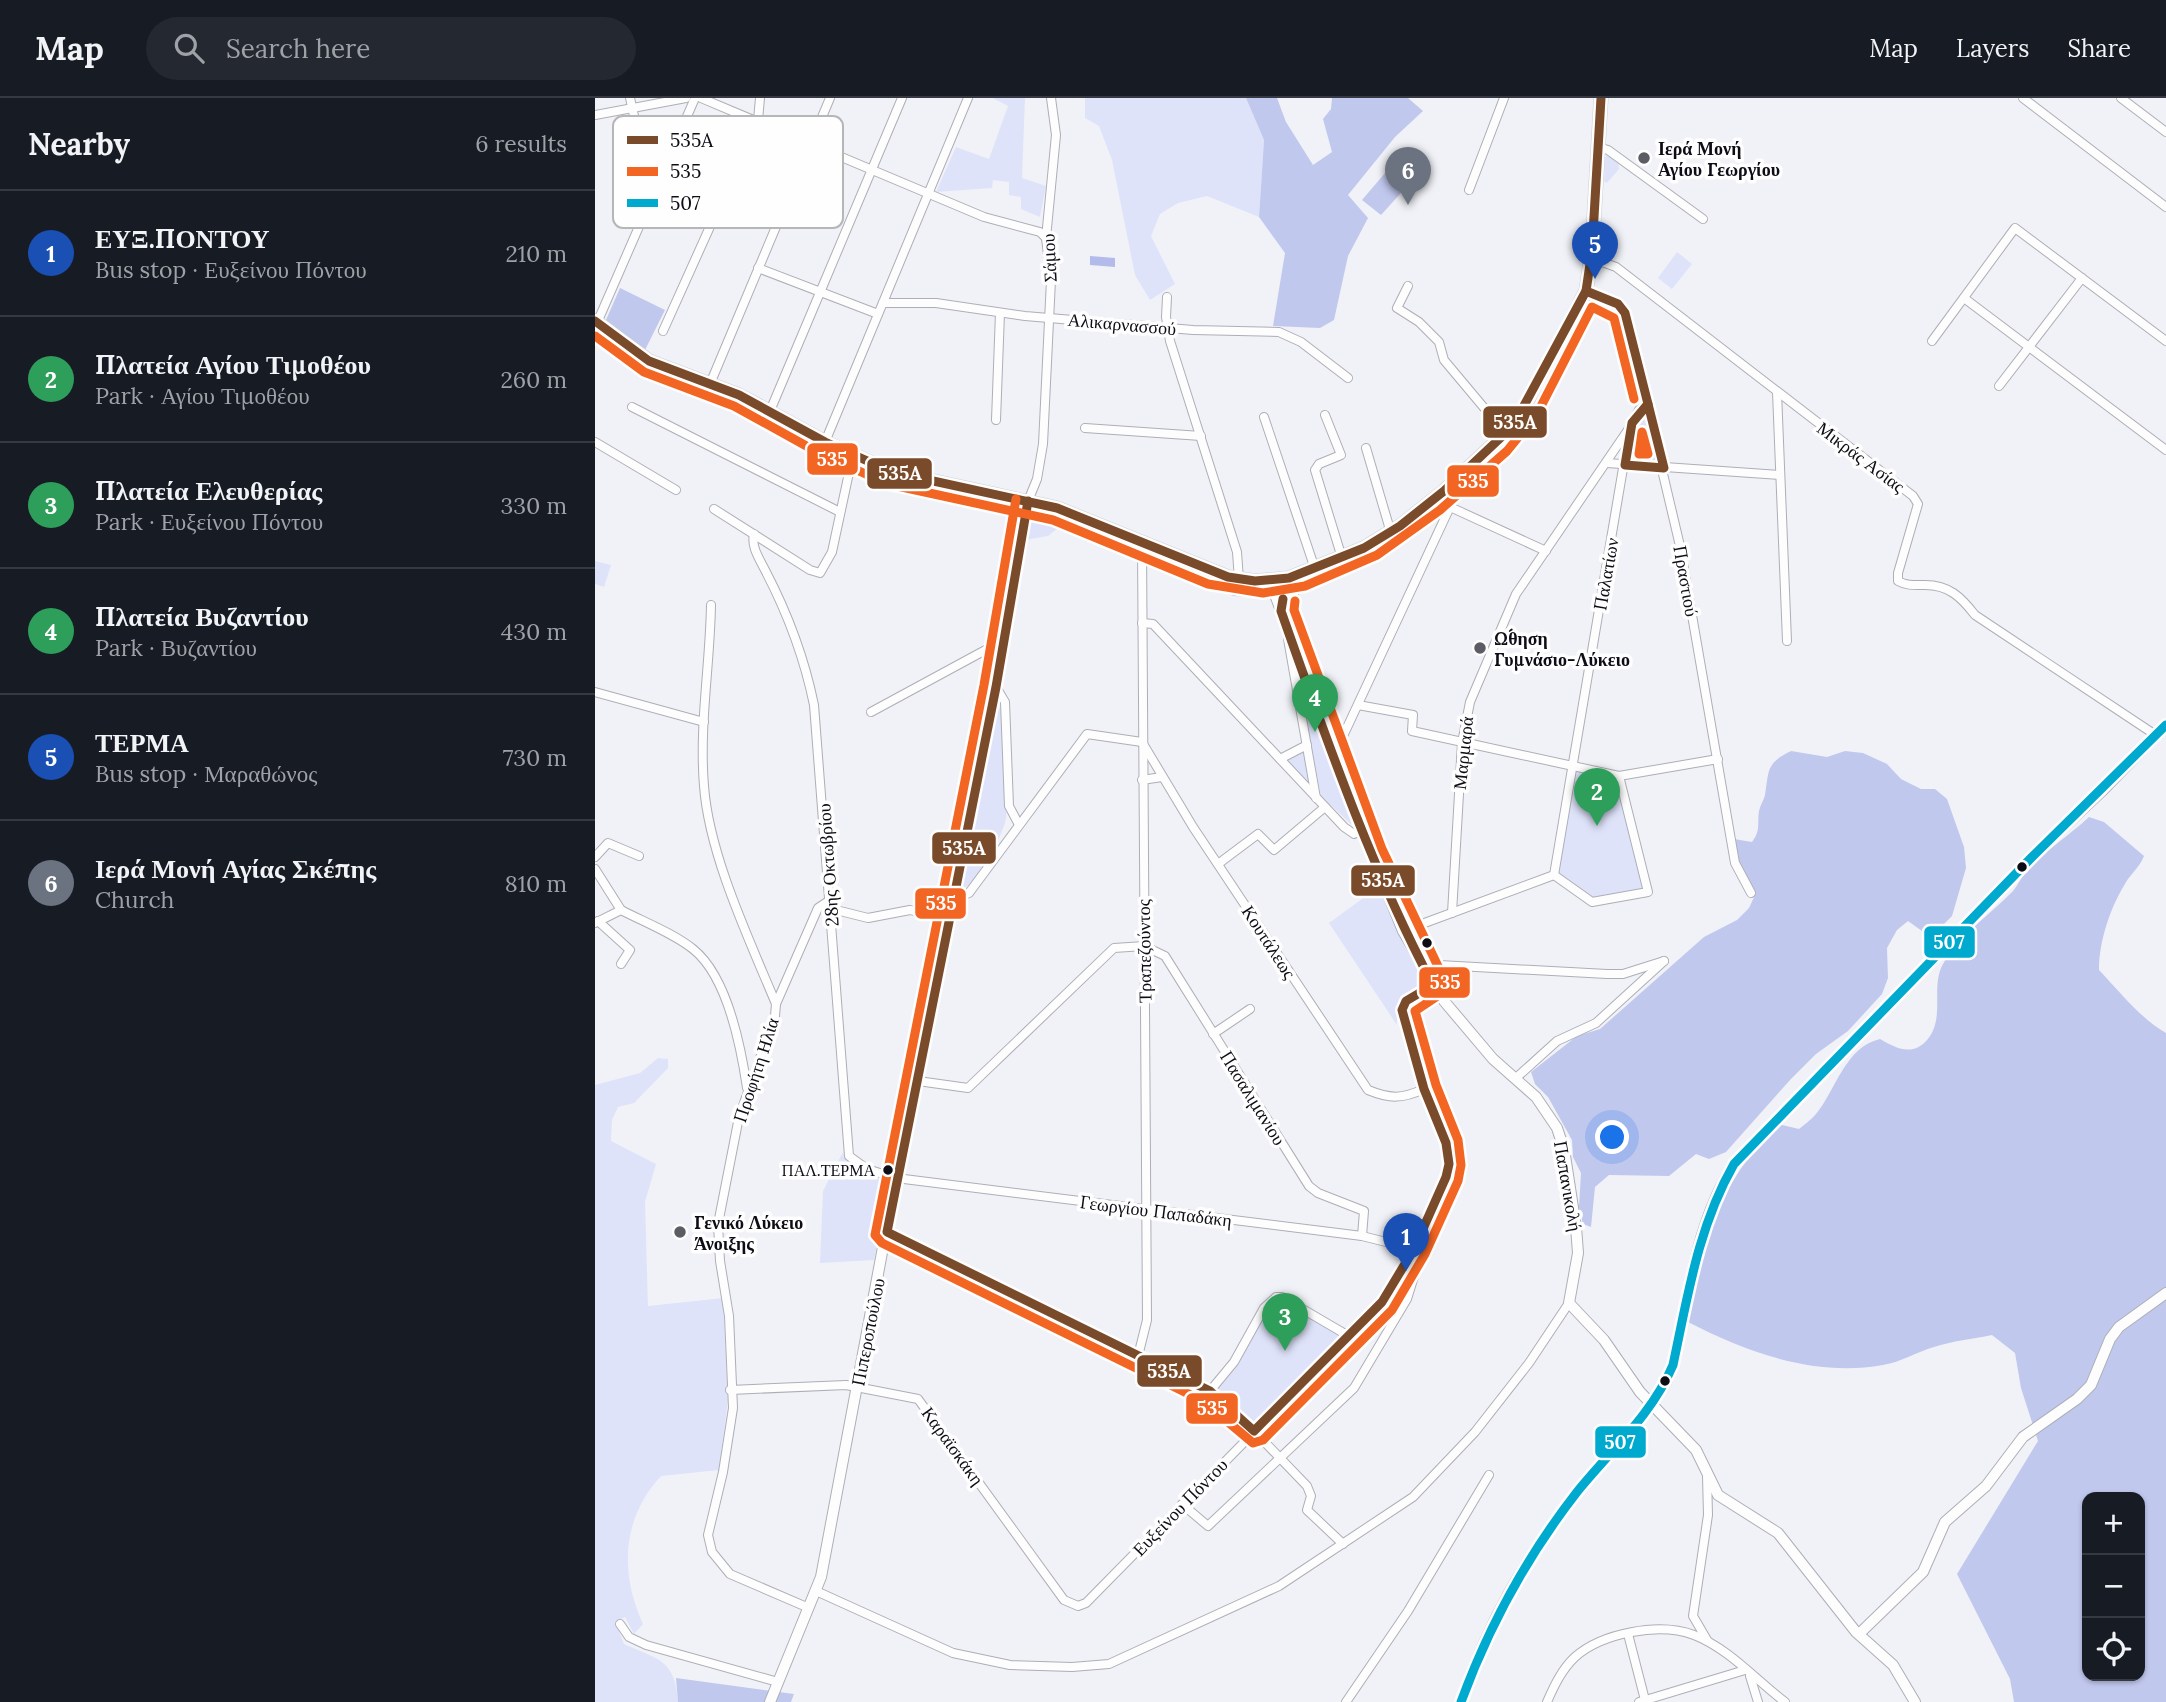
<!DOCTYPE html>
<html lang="en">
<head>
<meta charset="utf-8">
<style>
	:root { --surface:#171b24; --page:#242831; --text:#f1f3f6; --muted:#9ea1a6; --line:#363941; --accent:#aeb0b4 }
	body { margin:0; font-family:Lora,serif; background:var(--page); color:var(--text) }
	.controls { position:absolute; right:21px; bottom:21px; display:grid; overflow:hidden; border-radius:14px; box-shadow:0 2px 5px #0004 }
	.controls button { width:63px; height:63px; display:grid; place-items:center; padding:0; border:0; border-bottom:2px solid var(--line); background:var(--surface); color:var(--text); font:35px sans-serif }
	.you { position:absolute; left:1018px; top:1040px; width:24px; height:24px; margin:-18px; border:5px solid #fff; border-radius:50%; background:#1a73e8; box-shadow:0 0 0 10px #1a73e833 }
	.badge { display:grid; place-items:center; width:46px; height:46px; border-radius:50%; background:var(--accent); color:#fff; font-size:23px; font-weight:700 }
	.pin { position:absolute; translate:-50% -58px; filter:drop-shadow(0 2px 4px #0008) }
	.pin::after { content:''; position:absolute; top:37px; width:24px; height:21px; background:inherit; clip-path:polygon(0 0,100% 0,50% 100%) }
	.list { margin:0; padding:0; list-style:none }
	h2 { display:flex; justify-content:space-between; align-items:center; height:91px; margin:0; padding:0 28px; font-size:30px }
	h2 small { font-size:23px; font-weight:400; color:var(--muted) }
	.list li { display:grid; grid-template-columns:46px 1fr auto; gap:21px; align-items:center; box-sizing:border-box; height:126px; padding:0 28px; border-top:2px solid var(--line) }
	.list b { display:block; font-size:26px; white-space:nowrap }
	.list p { margin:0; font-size:23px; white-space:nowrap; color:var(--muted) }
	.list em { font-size:23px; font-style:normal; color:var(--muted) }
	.icon { flex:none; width:38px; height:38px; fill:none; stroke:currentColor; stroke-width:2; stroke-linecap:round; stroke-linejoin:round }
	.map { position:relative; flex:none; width:1571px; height:1604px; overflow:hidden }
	header { display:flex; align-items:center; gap:42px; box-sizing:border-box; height:98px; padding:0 35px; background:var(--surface); border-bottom:2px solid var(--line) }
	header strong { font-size:33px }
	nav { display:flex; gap:38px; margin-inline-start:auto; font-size:24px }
	.search { width:490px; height:63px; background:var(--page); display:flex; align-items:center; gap:18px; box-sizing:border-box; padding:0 24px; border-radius:38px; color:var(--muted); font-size:26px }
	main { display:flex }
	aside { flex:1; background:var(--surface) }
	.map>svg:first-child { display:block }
	.green { fill:#dfe3fa }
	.forest { fill:#c1c8ee; fill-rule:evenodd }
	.water { fill:#b3bbea }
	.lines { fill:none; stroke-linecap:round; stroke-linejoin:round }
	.minor-casing { stroke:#adafb6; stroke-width:10 }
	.tertiary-casing { stroke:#adafb6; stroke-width:12 }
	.primary-casing { stroke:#cecfd2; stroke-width:15 }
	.minor { stroke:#fdfdfe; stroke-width:8 }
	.tertiary { stroke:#fdfdfe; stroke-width:10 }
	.primary { stroke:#f0f1f6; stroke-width:12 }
	.bus-1-casing { stroke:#fefefe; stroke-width:14 }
	.bus-2-casing { stroke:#fefefe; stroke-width:14 }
	.bus-3-casing { stroke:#fefefe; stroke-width:14 }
	.bus-1 { stroke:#7a4b2a; stroke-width:9 }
	.bus-2 { stroke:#f26522; stroke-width:9 }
	.bus-3 { stroke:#00a9ce; stroke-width:9 }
	.poi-dot { fill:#5c5d64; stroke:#fefefe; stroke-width:2.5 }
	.bus-dot { fill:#0c0d15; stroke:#fefefe; stroke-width:2.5 }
	.labels { text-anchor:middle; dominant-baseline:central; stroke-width:7; stroke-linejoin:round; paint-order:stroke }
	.bus-label { font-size:16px; fill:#0c0d15; stroke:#fefefe; text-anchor:end }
	.poi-label { font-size:18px; font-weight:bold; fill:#0c0d15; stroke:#fefefe; text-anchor:start }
	.street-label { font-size:18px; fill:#0c0d15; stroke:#fefefe }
	.key { fill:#fefefe; stroke:#b5b6b8; stroke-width:2 }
	.key-label { font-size:19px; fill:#0c0d15 }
	.line-badge { stroke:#fefefe; stroke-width:2.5 }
	.badge-label { font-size:19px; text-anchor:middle; font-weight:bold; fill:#fff }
</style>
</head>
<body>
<header>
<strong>Map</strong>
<div class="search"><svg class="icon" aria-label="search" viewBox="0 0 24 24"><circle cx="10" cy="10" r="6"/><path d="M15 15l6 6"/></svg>Search here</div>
<nav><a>Map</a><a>Layers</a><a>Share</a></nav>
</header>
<main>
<aside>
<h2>Nearby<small>6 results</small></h2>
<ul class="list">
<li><span class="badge" style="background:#1a4fb4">1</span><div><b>ΕΥΞ.ΠΟΝΤΟΥ</b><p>Bus stop · Ευξείνου Πόντου</p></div><em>210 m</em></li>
<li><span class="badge" style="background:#2e9e5b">2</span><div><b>Πλατεία Αγίου Τιμοθέου</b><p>Park · Αγίου Τιμοθέου</p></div><em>260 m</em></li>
<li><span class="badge" style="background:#2e9e5b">3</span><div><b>Πλατεία Ελευθερίας</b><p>Park · Ευξείνου Πόντου</p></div><em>330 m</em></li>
<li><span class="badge" style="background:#2e9e5b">4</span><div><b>Πλατεία Βυζαντίου</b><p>Park · Βυζαντίου</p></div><em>430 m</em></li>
<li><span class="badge" style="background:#1a4fb4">5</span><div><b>ΤΕΡΜΑ</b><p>Bus stop · Μαραθώνος</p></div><em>730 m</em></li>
<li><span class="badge" style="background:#6b7280">6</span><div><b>Ιερά Μονή Αγίας Σκέπης</b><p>Church</p></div><em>810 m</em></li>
</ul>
</aside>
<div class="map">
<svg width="1571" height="1604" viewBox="0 0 1571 1604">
	<rect width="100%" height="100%" fill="#f1f2f7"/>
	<g class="green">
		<polygon points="398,0 430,0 427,80 451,88 445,119 426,111 426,99 414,97 414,84 398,82 397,90 341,94 361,49 394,61 413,8"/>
		<polygon points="490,0 651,0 669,42 664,119 612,98 583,105 565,116 556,138 580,186 555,202 540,177 517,62 504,28 490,20"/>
		<polygon points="1014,56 1023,62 1024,71 1012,85 1009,83 1010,59"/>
		<polygon points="1082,154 1097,166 1077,191 1063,180"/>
		<polygon points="1045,317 1056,329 1066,368 1036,365"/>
		<polygon points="446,412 473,422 453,438 430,442 435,417"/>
		<polygon points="0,463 16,467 9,489 0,486"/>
		<polygon points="701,570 758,723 756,726 726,698"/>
		<path d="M403 608C415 621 413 701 411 720 408 738 382 786 366 792Z"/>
		<polygon points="709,652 715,691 688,661"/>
		<polygon points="980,672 1021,680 1049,791 997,800 963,775"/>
		<path d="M785 788 831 885C811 897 800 902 802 927L734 825Z"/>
		<path d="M63 960 73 961V970L39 1005 23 1009 17 1022 16 1043 61 1066 50 1104 53 1208 128 1200 133 1302 124 1372 66 1378C26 1421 25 1476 48 1526L39 1536 30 1519 20 1524 29 1546C64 1562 80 1561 83 1604H0V987L45 975Z"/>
		<polygon points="248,1054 249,1060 294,1083 279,1162 225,1165 228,1093"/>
		<polygon points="681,1202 746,1238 657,1325 619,1292 673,1208"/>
	</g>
	<g class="forest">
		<polygon points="651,0 682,0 691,24 718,67 737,54 728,21 736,11 737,0 813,0 828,13 800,39 753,97 773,120 753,158 739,222 725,230 678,228 690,155 664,119 669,42"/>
		<polygon points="802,61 814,71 814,86 786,117 767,102"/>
		<polygon points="25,190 70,212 50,252 11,222"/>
		<path d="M1196 653 1232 659 1250 653 1268 655 1292 666 1306 681 1326 691H1340L1352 701 1369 749 1371 770 1357 818 1341 834 1327 833 1313 823 1302 832 1292 850 1293 880 1287 896 1253 933 1221 956 1195 982 1131 1054 1114 1061 1101 1056 1074 1078 1014 1077 1000 1089 996 1129 988 1126 984 1109 986 1075 978 1059 977 1042 953 999 940 986 936 974 982 938 1005 931 1109 839 1142 822 1154 810 1161 795 1148 778 1139 741 1157 744C1166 732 1162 727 1164 713 1165 707 1169 702 1170 697 1174 672 1171 665 1196 653Z"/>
		<path d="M1494 719 1509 724 1549 758C1545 768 1539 773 1533 781 1516 807 1504 842 1504 872 1525 894 1545 920 1571 935V1604H1419L1415 1581 1362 1476 1443 1343 1426 1290 1420 1255 1397 1237C1378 1241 1357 1243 1339 1249 1322 1254 1306 1264 1288 1267 1220 1279 1153 1255 1093 1224 1110 1139 1120 1091 1183 1026L1204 1031C1209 1027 1216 1022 1221 1016 1241 992 1250 949 1285 941 1301 950 1317 959 1332 942 1351 920 1335 889 1348 866 1366 835 1394 818 1418 793 1424 786 1427 777 1433 771 1451 752 1475 737 1494 719ZM1492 1399H1545V1578H1492Z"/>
		<polygon points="81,1580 199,1596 196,1604 83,1604"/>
	</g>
	<polygon class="water" points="495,158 520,160 520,169 495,167"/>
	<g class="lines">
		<defs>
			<g id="minor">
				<polyline points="35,0 58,103"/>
				<polyline points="106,0 389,119 445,134 451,140"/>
				<polyline points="1428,0 1571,109"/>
				<polyline points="1526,0 1571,34"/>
				<polyline points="0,17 91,0"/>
				<polyline points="1003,49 1013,52 1108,121"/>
				<polyline points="874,92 909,0"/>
				<path d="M996 160 1021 169 1318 398 1323 406 1303 475V483C1312 488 1320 487 1330 487 1354 487 1366 499 1380 517L1562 638"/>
				<polyline points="163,170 283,216"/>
				<polyline points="813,188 802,210 824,224 844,244 849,262 911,336"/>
				<polyline points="991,193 1023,206 1030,215 1085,448 1140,765 1156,795"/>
				<polyline points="572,199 571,219 575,243 642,454 644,482"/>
				<polyline points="1369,200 1571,352"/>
				<polyline points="288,205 341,205 430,218 598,232 684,234 706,244 753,280"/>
				<polyline points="2,225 100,0"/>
				<polyline points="68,233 163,22 165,0"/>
				<polyline points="1337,243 1420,130 1571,243"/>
				<polyline points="115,286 235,0"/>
				<polyline points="1404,288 1487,180"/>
				<polyline points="1182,294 1192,543"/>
				<polyline points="37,309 245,414"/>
				<polyline points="175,313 307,0"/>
				<polyline points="730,317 746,357 724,366 720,372 747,460"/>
				<polyline points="669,319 720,471"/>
				<polyline points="401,322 405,215"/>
				<polyline points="490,330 606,338"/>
				<polyline points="0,344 81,392"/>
				<polyline points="230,344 373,0"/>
				<polyline points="771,350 796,435"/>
				<polyline points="1012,365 1185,377"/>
				<polyline points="433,403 442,381 448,346 456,182 451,140 461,37 456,0"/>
				<polyline points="853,408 951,453"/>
				<polyline points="119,411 215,472 225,475 237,454 258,356"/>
				<path d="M159 436C156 449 164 460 170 472 193 516 209 558 219 607L254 1058 272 1071 301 1080 767 1138 819 1151 825 1159 812 1201 759 1290 613 1428 587 1406"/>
				<polyline points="547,461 640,493 678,495"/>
				<polyline points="702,489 799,446 851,407 916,350 939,321 1003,197"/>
				<path d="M116 507C115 567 104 628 109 688 114 757 154 841 181 906L180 918 144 1019 123 1126 125 1163 134 1218 138 1310 128 1374 113 1437 117 1454 135 1476 214 1510"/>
				<polyline points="688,519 703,487"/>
				<polyline points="547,525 558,526 749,729 759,736 767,732"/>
				<polyline points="693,541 721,700"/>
				<polyline points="401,589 410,604 414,708 423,725"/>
				<polyline points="0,594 109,624"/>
				<polyline points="763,607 818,617 817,633 1024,678 1123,661"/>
				<polyline points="276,614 409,542"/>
				<polyline points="735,645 749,636 855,409"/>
				<polyline points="685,661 712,647"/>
				<polyline points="547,682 567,679"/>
				<polyline points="0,759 13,745 44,758"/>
				<polyline points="623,766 663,736 679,752 730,709"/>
				<polyline points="0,771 26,812"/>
				<polyline points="959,777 1035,329 1044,312 1053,306"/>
				<polyline points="959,777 997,804 1053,794 1024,678"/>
				<path d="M357 802 374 795 492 636 547 644 598 729 773 992C795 1001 807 1001 829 991"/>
				<polyline points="237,811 273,820 315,812 354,821"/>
				<polyline points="857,815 867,645 875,604 921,496 1035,329"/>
				<polyline points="3,823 35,852 26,866"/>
				<path d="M0 825 26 812C49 824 78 835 98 851 132 878 146 949 152 990"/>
				<polyline points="808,833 959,777"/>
				<polyline points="826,866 1012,876 1028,876 1069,863"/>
				<polyline points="181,906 223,810 235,802"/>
				<polyline points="618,936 655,911"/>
				<polyline points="921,980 962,943 1001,925 1069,863"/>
				<polyline points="323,983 373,990 519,850 549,848 570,858 714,1088 723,1095 769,1113 767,1138"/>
				<polyline points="292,1134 615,1293 659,1333 712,1388 716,1398 712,1412 748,1446"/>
				<polyline points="543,1258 552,1222 547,446"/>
				<path d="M135 1292 251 1287 323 1301 469 1502 483 1508 491 1505 787 1204C803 1182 854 1091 854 1065 855 1039 837 1014 829 990 821 964 815 938 807 912L811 903 838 887"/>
				<polyline points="615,1293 639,1264 669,1210 681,1199 687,1199 752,1237"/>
				<polyline points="1112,1378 1113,1417 1098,1518 1112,1542"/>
				<polyline points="221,1493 358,1555 415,1567 477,1569 514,1566 684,1488 818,1399 880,1334 934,1265 974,1205"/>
				<polyline points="25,1526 34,1539 51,1547 183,1584"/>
				<polyline points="1033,1536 1050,1602"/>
				<polyline points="1155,1578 1163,1604"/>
				<polyline points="751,1604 813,1513 894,1377"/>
				<path d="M952 1604C959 1588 967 1571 980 1559 1007 1535 1064 1524 1099 1537 1133 1550 1161 1582 1190 1604"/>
				<polyline points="1044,1604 1150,1572"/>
			</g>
			<g id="tertiary">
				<polyline points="685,482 688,501 686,513"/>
				<polyline points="675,483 767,732 808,833 849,903 898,961 941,999 962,1030 969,1051 981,1129 983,1155 974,1205 1009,1242 1045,1294 1101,1352 1123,1397 1183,1435 1261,1534 1298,1567 1320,1604"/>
				<polyline points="1264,1536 1328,1474 1350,1424 1391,1388 1428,1339 1482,1301 1496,1287 1515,1241 1524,1229 1571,1195"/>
				<polyline points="175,1604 226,1479 301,1080 401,589 433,403"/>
				<path d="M866 1604C894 1523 930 1460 983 1393 1012 1357 1047 1324 1071 1284L1078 1267C1094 1199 1100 1126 1139 1066L1437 759 1507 693 1571 627"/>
			</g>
			<polyline id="primary" points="0,223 54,263 144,297 230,344 297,374 462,410 633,479 660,483 694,480 769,450 805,428 849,393 918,328 944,285 991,193 997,153 1006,0"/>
		</defs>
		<use href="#minor" class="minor-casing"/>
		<use href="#tertiary" class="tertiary-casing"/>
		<use href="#primary" class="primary-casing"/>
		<use href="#minor" class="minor"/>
		<use href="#tertiary" class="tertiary"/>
		<use href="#primary" class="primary"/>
		<defs>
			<g id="bus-1">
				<polyline points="991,193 1023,206 1030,215 1053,306"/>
				<polyline points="0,223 54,263 144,297 230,344 297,374 462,410 633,479 660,483 694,480 769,450 805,428 849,393 918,328 991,193 997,153 1006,0"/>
				<polygon points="1053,306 1069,370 1030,367 1037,325"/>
				<path d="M433 403 401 589 292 1134 615 1293 659 1333 787 1204 819 1151 851 1079 854 1066 851 1045 829 991 807 912 811 903 838 887C775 768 731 640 686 513L688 501"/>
			</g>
			<g id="bus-2">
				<polyline points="0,238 49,274 139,308 224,355 293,386 458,422 613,486 668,495 710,488 782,457 845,412 912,353 942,316 997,209 1019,220 1039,301"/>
				<polygon points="1047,334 1053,356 1044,356"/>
				<polyline points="421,401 389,587 280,1137 287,1145 608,1303 658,1345 668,1342 797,1212 830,1156 863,1083 866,1067 863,1042 841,987 820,913 847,895 850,883 787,751 699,512 700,503"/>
			</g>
			<path id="bus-3" d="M866 1604C894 1528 932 1458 982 1394 1015 1353 1057 1317 1078 1267 1093 1197 1103 1129 1139 1066L1437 759 1571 627"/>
		</defs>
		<use href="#bus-1" class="bus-1-casing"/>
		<use href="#bus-2" class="bus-2-casing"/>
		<use href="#bus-3" class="bus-3-casing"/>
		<use href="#bus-1" class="bus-1"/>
		<use href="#bus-2" class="bus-2"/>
		<use href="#bus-3" class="bus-3"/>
	</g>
	<g class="poi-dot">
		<circle cx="1049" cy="60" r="7"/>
		<circle cx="885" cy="550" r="7"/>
		<circle cx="85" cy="1134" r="7"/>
	</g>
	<g class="bus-dot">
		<circle cx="1427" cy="769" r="6"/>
		<circle cx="832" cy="845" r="6"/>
		<circle cx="293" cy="1072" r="6"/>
		<circle cx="1070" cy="1283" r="6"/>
	</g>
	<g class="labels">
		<g class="bus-label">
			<text x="280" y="1072">ΠΑΛ.ΤΕΡΜΑ</text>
		</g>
		<g class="poi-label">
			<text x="1063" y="50">Ιερά Μονή<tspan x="1063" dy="21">Αγίου Γεωργίου</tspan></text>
			<text x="899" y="540">Ώθηση<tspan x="899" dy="21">Γυμνάσιο-Λύκειο</tspan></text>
			<text x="99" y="1124">Γενικό Λύκειο<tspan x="99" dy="21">Άνοιξης</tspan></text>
		</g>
		<g class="street-label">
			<text transform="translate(454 160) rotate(-93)">Σάμου</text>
			<text transform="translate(527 226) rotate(5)">Αλικαρνασσού</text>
			<text transform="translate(1266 359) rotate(37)">Μικράς Ασίας</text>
			<text transform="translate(1011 476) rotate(-80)">Παλατίων</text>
			<text transform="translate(1091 483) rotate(80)">Πραστιού</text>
			<text transform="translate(868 655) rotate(-84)">Μαρμαρά</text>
			<text transform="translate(233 767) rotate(-94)">28ης Οκτωβρίου</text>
			<text transform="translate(674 844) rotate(57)">Κουτάλεως</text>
			<text transform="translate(549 853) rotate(-91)">Τραπεζούντος</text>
			<text transform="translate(161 972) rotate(-72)">Προφήτη Ηλία</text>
			<text transform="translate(658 1000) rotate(58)">Πασαλιμανίου</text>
			<text transform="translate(973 1088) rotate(80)">Παπανικολή</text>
			<text transform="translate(561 1113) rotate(7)">Γεωργίου Παπαδάκη</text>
			<text transform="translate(273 1234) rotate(-79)">Πιπεροπούλου</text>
			<text transform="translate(358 1348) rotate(54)">Καραϊσκάκη</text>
			<text transform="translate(585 1409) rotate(-46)">Ευξείνου Πόντου</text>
		</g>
	</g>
	<rect x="18" y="18" width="230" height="112" rx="10" class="key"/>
	<rect x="32" y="38" width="31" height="8" fill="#7a4b2a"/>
	<rect x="32" y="69" width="31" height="9" fill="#f26522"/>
	<rect x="32" y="101" width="31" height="8" fill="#00a9ce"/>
	<g class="key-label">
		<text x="75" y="49">535A</text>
		<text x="75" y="80">535</text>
		<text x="75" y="112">507</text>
	</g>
	<g class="line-badge">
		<rect x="887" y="307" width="66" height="34" rx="7" fill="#7a4b2a"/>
		<rect x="211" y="344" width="53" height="34" rx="7" fill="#f26522"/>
		<rect x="271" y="359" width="67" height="33" rx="7" fill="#7a4b2a"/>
		<rect x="851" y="366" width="54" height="34" rx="7" fill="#f26522"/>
		<rect x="336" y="733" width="66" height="34" rx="7" fill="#7a4b2a"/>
		<rect x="755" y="766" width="66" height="33" rx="7" fill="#7a4b2a"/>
		<rect x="319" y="789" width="53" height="33" rx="7" fill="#f26522"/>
		<rect x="1328" y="827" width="53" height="34" rx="7" fill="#00a9ce"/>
		<rect x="823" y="868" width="53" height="33" rx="7" fill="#f26522"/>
		<rect x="541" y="1256" width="67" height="34" rx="7" fill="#7a4b2a"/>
		<rect x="590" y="1294" width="54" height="33" rx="7" fill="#f26522"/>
		<rect x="999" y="1327" width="53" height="34" rx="7" fill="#00a9ce"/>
	</g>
	<g class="badge-label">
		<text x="920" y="331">535A</text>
		<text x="237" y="368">535</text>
		<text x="305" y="382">535A</text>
		<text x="878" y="390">535</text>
		<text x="369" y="757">535A</text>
		<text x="788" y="789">535A</text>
		<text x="346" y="812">535</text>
		<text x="1354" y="851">507</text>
		<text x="850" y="891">535</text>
		<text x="574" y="1280">535A</text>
		<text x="617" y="1317">535</text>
		<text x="1025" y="1351">507</text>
	</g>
</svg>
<div class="controls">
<button>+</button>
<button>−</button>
<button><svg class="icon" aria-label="locate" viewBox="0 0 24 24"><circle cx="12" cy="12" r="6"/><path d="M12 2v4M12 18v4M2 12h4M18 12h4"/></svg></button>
</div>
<div class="you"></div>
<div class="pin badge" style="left:811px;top:1173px;background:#1a4fb4">1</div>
<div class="pin badge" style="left:1002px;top:728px;background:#2e9e5b">2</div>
<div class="pin badge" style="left:690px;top:1253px;background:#2e9e5b">3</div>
<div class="pin badge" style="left:720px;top:634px;background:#2e9e5b">4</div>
<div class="pin badge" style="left:1000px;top:181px;background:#1a4fb4">5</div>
<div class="pin badge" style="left:813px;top:107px;background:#6b7280">6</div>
</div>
</main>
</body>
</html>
